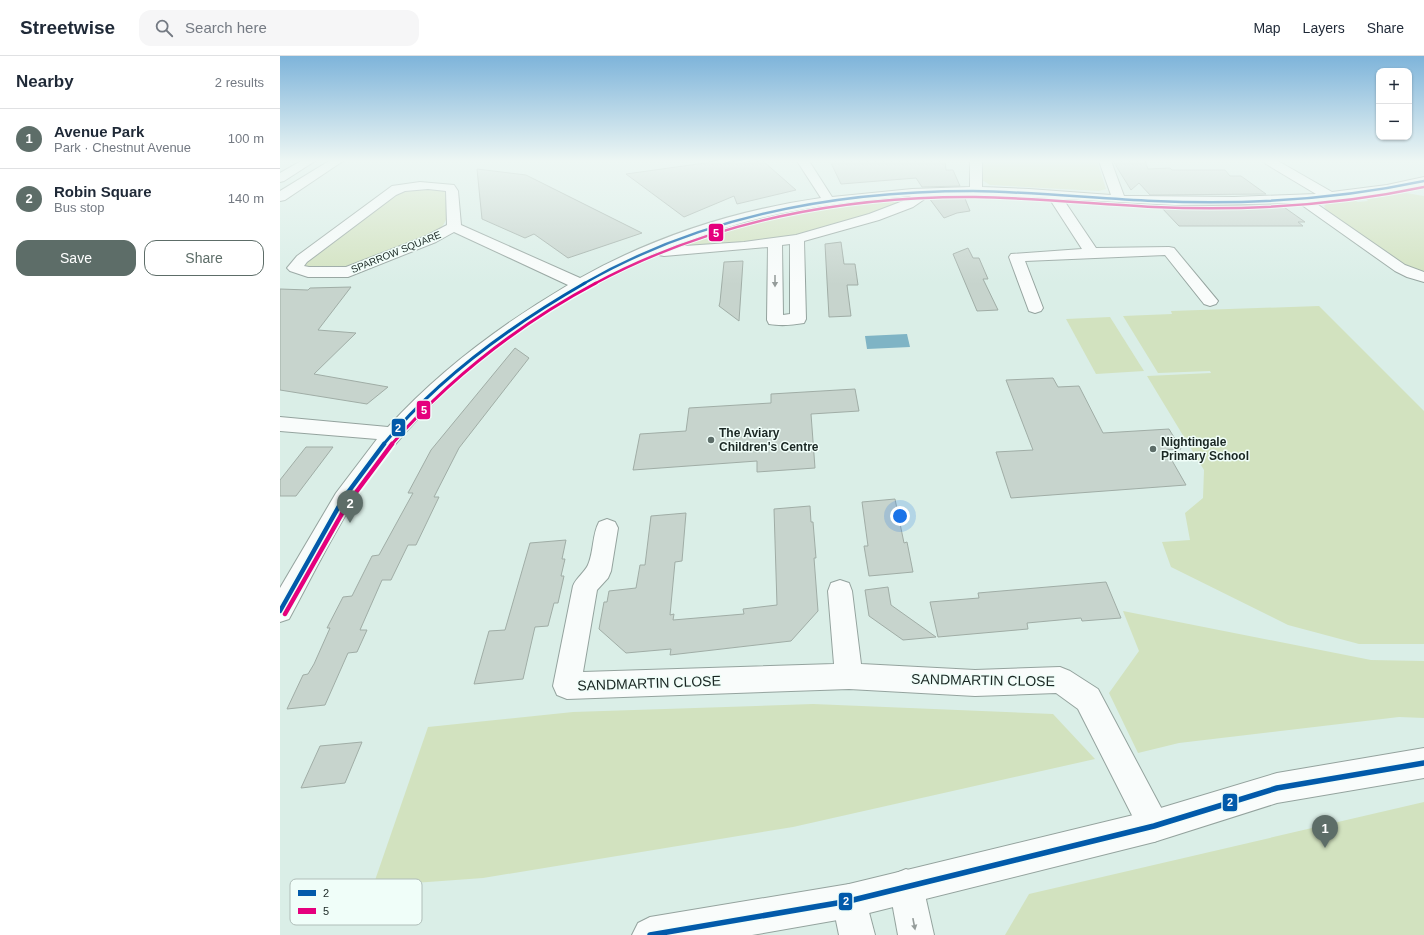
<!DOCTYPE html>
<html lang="en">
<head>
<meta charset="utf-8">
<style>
	:root { --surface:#fff; --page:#f6f6f7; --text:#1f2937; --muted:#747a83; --line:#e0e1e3; --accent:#5d6d68 }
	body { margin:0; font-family:Helvetica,sans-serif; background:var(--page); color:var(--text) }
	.controls { position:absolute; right:12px; top:12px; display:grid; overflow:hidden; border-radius:8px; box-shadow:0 1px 3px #0004 }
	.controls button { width:36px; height:36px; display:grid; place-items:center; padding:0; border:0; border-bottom:1px solid var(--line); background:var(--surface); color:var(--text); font:20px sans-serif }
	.you { position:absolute; left:620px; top:460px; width:14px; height:14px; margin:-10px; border:3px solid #fff; border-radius:50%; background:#1a73e8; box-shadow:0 0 0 6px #1a73e833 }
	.badge { display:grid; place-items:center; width:26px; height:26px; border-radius:50%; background:var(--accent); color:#fff; font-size:13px; font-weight:700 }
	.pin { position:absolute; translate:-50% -33px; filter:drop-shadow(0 1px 2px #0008) }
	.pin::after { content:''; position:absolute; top:21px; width:14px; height:12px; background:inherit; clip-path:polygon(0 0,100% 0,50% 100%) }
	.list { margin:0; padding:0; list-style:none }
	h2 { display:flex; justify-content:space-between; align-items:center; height:52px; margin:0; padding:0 16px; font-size:17px }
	h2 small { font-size:13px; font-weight:400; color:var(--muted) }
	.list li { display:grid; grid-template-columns:26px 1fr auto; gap:12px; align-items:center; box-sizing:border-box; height:60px; padding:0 16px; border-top:1px solid var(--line) }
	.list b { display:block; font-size:15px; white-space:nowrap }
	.list p { margin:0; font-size:13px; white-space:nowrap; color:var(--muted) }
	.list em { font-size:13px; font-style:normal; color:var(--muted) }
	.actions { display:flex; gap:8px; padding:12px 16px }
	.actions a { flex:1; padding:9px 0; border:1px solid var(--accent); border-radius:12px; text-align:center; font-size:14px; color:var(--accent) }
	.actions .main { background:var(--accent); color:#fff }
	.icon { flex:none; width:22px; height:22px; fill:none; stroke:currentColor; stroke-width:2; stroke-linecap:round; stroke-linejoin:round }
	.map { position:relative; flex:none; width:1144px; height:879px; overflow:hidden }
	header { display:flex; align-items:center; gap:24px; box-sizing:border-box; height:56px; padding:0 20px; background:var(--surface); border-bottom:1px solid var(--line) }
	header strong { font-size:19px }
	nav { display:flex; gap:22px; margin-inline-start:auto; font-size:14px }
	.search { width:280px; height:36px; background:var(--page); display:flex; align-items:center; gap:10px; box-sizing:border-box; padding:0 14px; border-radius:12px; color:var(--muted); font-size:15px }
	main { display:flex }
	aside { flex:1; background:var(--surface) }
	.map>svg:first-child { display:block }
	.green { fill:#d2e2bf }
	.water { fill:#7fb4c5 }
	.building { fill:#c7d4cd; stroke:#a0ada6 }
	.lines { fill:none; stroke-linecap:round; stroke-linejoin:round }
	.street-casing { stroke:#94a39e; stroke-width:2 }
	.secondary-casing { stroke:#94a39e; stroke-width:2 }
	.highway-casing { stroke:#94a39e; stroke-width:2 }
	.street { fill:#f9fcfb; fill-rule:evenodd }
	.secondary { fill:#f9fcfb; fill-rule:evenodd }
	.highway { fill:#f9fcfb; fill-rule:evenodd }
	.bus-1-far3-casing { stroke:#f0fef9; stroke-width:4.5 }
	.bus-1-far2-casing { stroke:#f0fef9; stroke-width:5.5 }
	.bus-1-far1-casing { stroke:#f0fef9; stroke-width:8 }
	.bus-1-casing { stroke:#f0fef9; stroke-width:8 }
	.bus-2-far2-casing { stroke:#f0fef9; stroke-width:4.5 }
	.bus-2-far1-casing { stroke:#f0fef9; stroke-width:5.5 }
	.bus-2-casing { stroke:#f0fef9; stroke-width:8 }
	.bus-1-far3 { stroke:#025aaa; stroke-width:2.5 }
	.bus-1-far2 { stroke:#025aaa; stroke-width:3 }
	.bus-1-far1 { stroke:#025aaa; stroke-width:4.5 }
	.bus-1 { stroke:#025aaa; stroke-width:5.5 }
	.bus-2-far2 { stroke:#e5007d; stroke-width:2.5 }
	.bus-2-far1 { stroke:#e5007d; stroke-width:3 }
	.bus-2 { stroke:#e5007d; stroke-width:4.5 }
	.oneway { fill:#959c9a }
	.poi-dot { fill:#5d6d68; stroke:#f0fef9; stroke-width:1.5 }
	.labels { text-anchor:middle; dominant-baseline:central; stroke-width:3; stroke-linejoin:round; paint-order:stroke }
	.far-street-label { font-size:10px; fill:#1a2723; stroke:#f0fef9 }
	.poi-label { font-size:12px; font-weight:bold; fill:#1a2723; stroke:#f0fef9; text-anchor:start }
	.near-street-label { font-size:14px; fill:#1a2723; stroke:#f0fef9 }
	.key { fill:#f0fef9; stroke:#b0beb9; stroke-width:1 }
	.key-label { font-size:11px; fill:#1a2723 }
	.line-badge { stroke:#f0fef9; stroke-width:1.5 }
	.badge-label { font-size:11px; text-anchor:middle; font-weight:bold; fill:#fff }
</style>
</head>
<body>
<header>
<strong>Streetwise</strong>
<div class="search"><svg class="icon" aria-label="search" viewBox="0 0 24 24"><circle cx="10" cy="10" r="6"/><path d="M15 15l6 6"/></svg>Search here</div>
<nav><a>Map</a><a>Layers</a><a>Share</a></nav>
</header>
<main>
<aside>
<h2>Nearby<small>2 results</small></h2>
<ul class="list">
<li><span class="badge">1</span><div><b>Avenue Park</b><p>Park · Chestnut Avenue</p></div><em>100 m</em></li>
<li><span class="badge">2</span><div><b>Robin Square</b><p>Bus stop</p></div><em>140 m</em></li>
</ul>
<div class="actions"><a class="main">Save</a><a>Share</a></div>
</aside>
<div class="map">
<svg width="1144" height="879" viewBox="0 0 1144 879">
	<rect width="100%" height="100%" fill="#daeee7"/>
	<g class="green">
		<polygon points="702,105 817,105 826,133 819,135 710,129 702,124"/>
		<path d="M128 132 163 134 167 135C168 153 171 163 157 176L72 212H28L23 207 115 136Z"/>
		<polygon points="1126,137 1144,140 1144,216 1121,207 1042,154 1046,154 1044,150 1046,148 1076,145 1078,146 1088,145 1086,143"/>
		<polygon points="621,141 628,144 541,174 510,180 457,187 408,190 405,187 409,184 470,165 527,152"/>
		<polygon points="1039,250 1144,355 1144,588 1079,588 1008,569 891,511 882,486 910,484 905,457 923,442 924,414 867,320 931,317 930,315 878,317 843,260 892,258 891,255"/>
		<polygon points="830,261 864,315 816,318 786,263"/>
		<polygon points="843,555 1091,604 1144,605 1144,662 1119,661 899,687 858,697 829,637 859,595"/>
		<polygon points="533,648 773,658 815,703 513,771 203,822 93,830 148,671 293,656"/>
		<polygon points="1144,746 1144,879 725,879 749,838"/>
	</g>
	<polygon class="water" points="627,278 630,291 587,293 585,280"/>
	<g class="building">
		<polygon points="423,105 483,105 516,134 457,148 454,140 404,161 346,118 425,107"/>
		<polygon points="550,105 665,105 666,114 673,114 680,130 642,131 636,122 561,128"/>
		<polygon points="833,105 865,105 868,113 890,112 892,114 945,114 950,120 961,120 986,138 870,139 859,127 851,134"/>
		<polygon points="197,113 246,119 362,177 288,202 254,178 245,182 202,163"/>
		<polygon points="684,140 690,155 677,157 664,162 649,142"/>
		<polygon points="1001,149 1025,166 1018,166 1023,170 899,170 880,150"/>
		<polygon points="561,186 564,208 575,208 578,229 567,229 571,260 549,261 545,188"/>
		<polygon points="688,192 693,202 699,202 708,223 703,223 718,254 697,255 673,198"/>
		<polygon points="463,205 459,265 439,250 440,246 444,206"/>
		<polygon points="71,231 38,274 76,277 34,318 108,331 87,348 0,334 0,233 28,234 30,232"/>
		<polygon points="235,292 249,302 179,392 154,441 159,441 136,489 128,489 111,524 102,524 80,574 87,574 77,596 68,597 45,649 7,653 23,619 28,618 34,608 50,572 47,572 63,541 72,540 92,500 99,499 133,437 128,437 151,394"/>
		<polygon points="773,322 778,331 799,330 823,377 889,373 901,393 886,394 906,429 731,442 716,396 753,394 726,324"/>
		<polygon points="575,333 579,355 531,358 535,412 477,416 477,405 353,414 360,378 406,375 409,352 491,347 491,338"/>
		<polygon points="26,391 53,391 16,440 0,440 0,424"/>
		<polygon points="615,443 624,487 627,486 633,516 589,520 584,490 588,490 582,446"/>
		<polygon points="530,450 531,466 533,466 536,502 534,502 538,555 511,585 390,599 391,593 346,597 319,573 324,546 327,546 329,535 356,532 360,509 365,509 371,460 406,457 402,505 395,506 390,559 394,558 393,564 464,558 463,553 497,549 494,453"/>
		<polygon points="286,484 282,503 285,503 281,520 284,520 278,547 274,547 268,570 255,571 243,623 194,628 209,575 225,574 250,487"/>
		<polygon points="826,526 841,562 802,565 801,562 747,567 748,573 658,581 650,546 699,542 698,537"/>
		<polygon points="608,531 611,549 656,581 623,584 589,560 585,534"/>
		<polygon points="82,686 65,727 21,732 40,690"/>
	</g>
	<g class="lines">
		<defs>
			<g id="street">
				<path d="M517 105H529L552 141 632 133 690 131V105H702V131L749 133 831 139 819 105H831L844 140H856L954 141 1036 138 986 108 984 105H998L1052 136 1107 129 1144 121V129C1108 138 1072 143 1034 146L1125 209 1144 216V226L1127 221 1115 215 1019 147 895 149 783 143 816 192 889 191 894 192 938 245 936 248 930 250 924 248 885 199 745 205 763 252 761 255 755 257 749 255 729 201 731 198 802 193 769 142 684 139 649 140 633 151 599 164 524 185 526 263 524 267C513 269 500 270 489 268L487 264 488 191 384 200 379 199 377 196C261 251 156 324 83 431 55 473 33 519 9 563L0 566V532L56 437 97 383 0 375V361L108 371C160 314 222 268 288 229L174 176 156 186 68 221H28L10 215 7 212 17 200 112 130 140 126 174 129 178 135 181 169 300 222C373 181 457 154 541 142ZM148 133 166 135 167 169 146 180 66 211H29L24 210 27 206 116 139 125 135ZM631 140 623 145 589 158 516 179 464 186 390 191C419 181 447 170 477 163 528 150 579 145 631 140ZM510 188V258L503 259 502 189Z"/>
				<path d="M327 463 335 466 338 472 331 515 328 522 317 534 303 616 554 608 548 535 551 527 560 524 569 527 572 535 581 608 695 614 780 611 790 615 818 633 885 759 890 770 885 781 874 786 863 781 798 653 776 637 695 640 569 633 287 643 277 639 273 630 293 530C296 522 305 516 308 509 314 495 312 479 319 466Z"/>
				<polygon points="626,813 638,818 643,830 654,879 618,879 609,830 614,818"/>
				<polygon points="569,828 581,833 586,845 595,879 559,879 552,845 557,833"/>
			</g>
			<polygon id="secondary" points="1144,692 1144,722 997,747 874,786 569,862 472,879 352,879 358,867 370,861 569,828 874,754 997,717"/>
			<g id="highway">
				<polygon points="21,105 35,105 4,125 0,126 0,117"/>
				<polygon points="49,105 63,105 5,144 0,145 0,135"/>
			</g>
		</defs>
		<use href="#street" class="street-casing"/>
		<use href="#secondary" class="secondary-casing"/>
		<use href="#highway" class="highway-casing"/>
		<use href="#street" class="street"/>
		<use href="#secondary" class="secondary"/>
		<use href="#highway" class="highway"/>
		<defs>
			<path id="bus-1-far3" d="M303 228C421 160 558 135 693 135 753 136 813 142 874 145 965 149 1055 144 1144 125"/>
			<path id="bus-1-far2" d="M103 389C158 322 230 270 305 227"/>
			<polyline id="bus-1-far1" points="0,555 63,443 104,388"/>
			<polyline id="bus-1" points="370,879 569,845 874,770 997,732 1144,707"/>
			<path id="bus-2-far2" d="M314 228C431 165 564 140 695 141 755 142 814 148 874 151 965 155 1055 150 1144 131"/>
			<path id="bus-2-far1" d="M111 389C169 323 239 268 316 227"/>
			<polyline id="bus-2" points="5,558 68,447 112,388"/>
		</defs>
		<use href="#bus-1-far3" class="bus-1-far3-casing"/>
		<use href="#bus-1-far2" class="bus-1-far2-casing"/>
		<use href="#bus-1-far1" class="bus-1-far1-casing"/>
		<use href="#bus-1" class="bus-1-casing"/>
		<use href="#bus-2-far2" class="bus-2-far2-casing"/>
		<use href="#bus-2-far1" class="bus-2-far1-casing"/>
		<use href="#bus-2" class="bus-2-casing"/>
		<use href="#bus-1-far3" class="bus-1-far3"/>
		<use href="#bus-1-far2" class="bus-1-far2"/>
		<use href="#bus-1-far1" class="bus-1-far1"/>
		<use href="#bus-1" class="bus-1"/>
		<use href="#bus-2-far2" class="bus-2-far2"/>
		<use href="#bus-2-far1" class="bus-2-far1"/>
		<use href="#bus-2" class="bus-2"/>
	</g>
	<defs><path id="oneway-solid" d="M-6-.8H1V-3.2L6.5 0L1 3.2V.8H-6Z"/></defs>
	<g class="oneway">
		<use href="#oneway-solid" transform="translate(495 225) rotate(90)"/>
		<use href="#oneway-solid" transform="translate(634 868) rotate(79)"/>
	</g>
	<linearGradient id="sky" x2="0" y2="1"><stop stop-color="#7eb4da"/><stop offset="0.46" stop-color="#eef7f4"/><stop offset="1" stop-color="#eef7f4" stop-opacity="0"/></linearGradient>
	<rect width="1144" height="228" fill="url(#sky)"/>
	<g class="poi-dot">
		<circle cx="431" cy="384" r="4"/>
		<circle cx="873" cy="393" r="4"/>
	</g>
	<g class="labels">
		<g class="far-street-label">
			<text transform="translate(116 196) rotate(-22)">SPARROW SQUARE</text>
		</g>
		<g class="poi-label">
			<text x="439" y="377">The Aviary<tspan x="439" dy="14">Children's Centre</tspan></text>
			<text x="881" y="386">Nightingale<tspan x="881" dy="14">Primary School</tspan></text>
		</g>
		<g class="near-street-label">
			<text transform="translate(703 624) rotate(1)">SANDMARTIN CLOSE</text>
			<text transform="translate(369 627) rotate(-2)">SANDMARTIN CLOSE</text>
		</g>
	</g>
	<rect x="10" y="823" width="132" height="46" rx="6" class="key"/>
	<rect x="18" y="834" width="18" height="6" fill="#025aaa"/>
	<rect x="18" y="852" width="18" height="6" fill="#e5007d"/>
	<g class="key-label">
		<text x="43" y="841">2</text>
		<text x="43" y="859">5</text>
	</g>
	<g class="line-badge">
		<rect x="428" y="167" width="16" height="19" rx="4" fill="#e5007d"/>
		<rect x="136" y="344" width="15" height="20" rx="4" fill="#e5007d"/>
		<rect x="111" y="362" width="15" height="19" rx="4" fill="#025aaa"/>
		<rect x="942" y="737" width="16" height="19" rx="4" fill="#025aaa"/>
		<rect x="558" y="836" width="15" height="19" rx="4" fill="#025aaa"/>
	</g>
	<g class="badge-label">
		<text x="436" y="181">5</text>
		<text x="144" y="358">5</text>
		<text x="118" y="376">2</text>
		<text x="950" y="750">2</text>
		<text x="566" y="849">2</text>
	</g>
</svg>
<div class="controls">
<button>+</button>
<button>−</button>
</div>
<div class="you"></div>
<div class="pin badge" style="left:1045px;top:792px">1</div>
<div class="pin badge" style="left:70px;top:467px">2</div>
</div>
</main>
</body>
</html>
